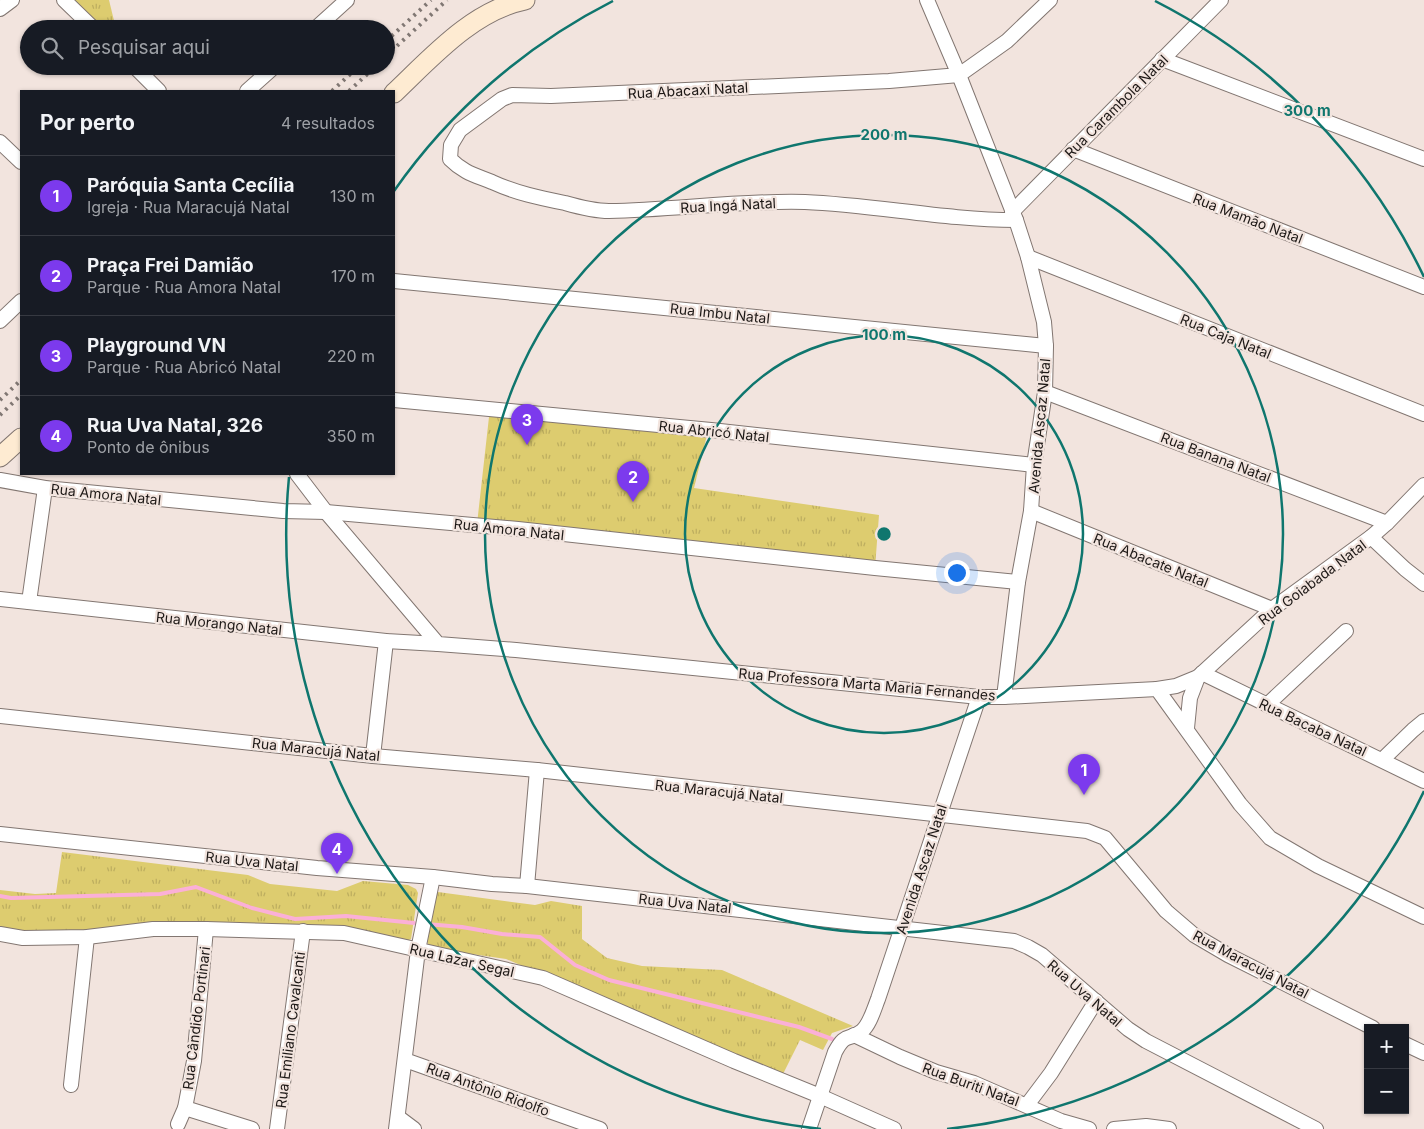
<!DOCTYPE html>
<html lang="pt">
<head>
<meta charset="utf-8">
<style>
	:root { --surface:#171b24; --page:#242831; --text:#f1f3f6; --muted:#9ea1a6; --line:#363941; --accent:#7c3aed }
	body { margin:0; font-family:Inter,sans-serif; background:var(--page); color:var(--text) }
	.controls { position:absolute; right:15px; bottom:15px; display:grid; overflow:hidden; border-radius:0px; box-shadow:0 1px 4px #0004 }
	.controls button { width:45px; height:45px; display:grid; place-items:center; padding:0; border:0; border-bottom:1px solid var(--line); background:var(--surface); color:var(--text); font:25px sans-serif }
	.you { position:absolute; left:956px; top:572px; width:18px; height:18px; margin:-12px; border:4px solid #fff; border-radius:50%; background:#1a73e8; box-shadow:0 0 0 8px #1a73e833 }
	.badge { display:grid; place-items:center; width:32px; height:32px; border-radius:50%; background:var(--accent); color:#fff; font-size:16px; font-weight:700 }
	.pin { position:absolute; translate:-50% -41px; filter:drop-shadow(0 1px 2px #0008) }
	.pin::after { content:''; position:absolute; top:26px; width:18px; height:15px; background:inherit; clip-path:polygon(0 0,100% 0,50% 100%) }
	.list { margin:0; padding:0; list-style:none }
	h2 { display:flex; justify-content:space-between; align-items:center; height:65px; margin:0; padding:0 20px; font-size:21px }
	h2 small { font-size:16px; font-weight:400; color:var(--muted) }
	.list li { display:grid; grid-template-columns:32px 1fr auto; gap:15px; align-items:center; box-sizing:border-box; height:80px; padding:0 20px; border-top:1px solid var(--line) }
	.list b { display:block; font-size:19px; white-space:nowrap }
	.list p { margin:0; font-size:16px; white-space:nowrap; color:var(--muted) }
	.list em { font-size:16px; font-style:normal; color:var(--muted) }
	.icon { flex:none; width:28px; height:28px; fill:none; stroke:currentColor; stroke-width:2; stroke-linecap:round; stroke-linejoin:round }
	.map { position:relative; flex:none; width:1424px; height:1129px; overflow:hidden }
	.search { position:absolute; background:var(--surface); box-shadow:0 1px 4px #0004; left:20px; top:20px; width:375px; height:55px; display:flex; align-items:center; gap:12px; box-sizing:border-box; padding:0 18px; border-radius:28px; color:var(--muted); font-size:19px }
	.panel { position:absolute; background:var(--surface); box-shadow:0 1px 4px #0004; left:20px; top:90px; width:375px; height:385px; border-radius:0px }
	.map>svg:first-child { display:block }
	.park { fill:url(#park-tufts) }
	.lines { fill:none; stroke-linecap:round; stroke-linejoin:round }
	.stream { stroke:#fbb0d7; stroke-width:4 }
	.street-casing { stroke:#827671; stroke-width:16 }
	.secondary-casing { stroke:#827671; stroke-width:21 }
	.street { stroke:#fff; stroke-width:14 }
	.secondary { stroke:#feebd2; stroke-width:19 }
	.rail { stroke:#807773; stroke-width:4; stroke-dasharray:2.5 5; stroke-linecap:butt }
	.ring { fill:none; stroke:#0f766e; stroke-width:2.5 }
	.labels { text-anchor:middle; dominant-baseline:central; stroke-width:4.5; stroke-linejoin:round; paint-order:stroke }
	.street-label { font-size:14px; fill:#1d1816; stroke:#f2e4de }
	.centre { fill:#0f766e; stroke:#f2e4de; stroke-width:2.5 }
	.ring-label { font-size:15px; text-anchor:middle; font-weight:bold; fill:#0f766e; stroke:#f2e4de; stroke-width:4.5; stroke-linejoin:round; paint-order:stroke }
</style>
</head>
<body>
<div class="map">
<svg width="1424" height="1129" viewBox="0 0 1424 1129">
	<defs>
		<pattern id="park-tufts" width="24" height="20" patternUnits="userSpaceOnUse" patternTransform="scale(1.25)"><rect width="24" height="20" fill="#ddcc6f"/><path d="M3 7l-1-3M5 7V3M7 7l1-3M15 17l-1-3M17 17v-4M19 17l1-3" fill="none" stroke="#bdae5f"/></pattern>
	</defs>
	<rect width="100%" height="100%" fill="#f2e4de"/>
	<g class="park">
		<polygon points="68,0 109,0 116,29 105,29"/>
		<polygon points="490,408 708,431 694,488 879,515 875,568 477,524"/>
		<polygon points="62,852 248,875 270,884 337,891 363,881 408,885 416,889 418,893 411,939 406,941 114,930 0,932 0,890 35,894 56,893"/>
		<polygon points="438,892 535,905 551,901 582,906 582,939 607,958 642,966 722,970 853,1026 832,1033 823,1050 800,1040 782,1076 506,959 431,948 427,942 434,895"/>
	</g>
	<g class="lines">
		<g class="stream">
			<polyline points="0,896 11,898 160,894 196,887 252,908 295,919 346,916 414,923"/>
			<polyline points="426,924 462,927 502,934 540,937 575,965 609,980 799,1027 832,1039"/>
		</g>
		<defs>
			<g id="street">
				<polyline points="64,0 94,29"/>
				<path d="M927 0 959 75 889 81 551 96 512 95 502 99 460 130 451 145 450 159C464 173 475 175 492 182 516 193 540 198 565 203 579 207 594 211 609 211 675 210 740 200 805 202 876 205 945 220 1016 220"/>
				<polyline points="0,9 12,0"/>
				<polyline points="315,29 347,0"/>
				<polyline points="1162,59 1424,159"/>
				<polyline points="134,66 159,91"/>
				<polyline points="247,91 275,66"/>
				<polyline points="0,142 21,162"/>
				<polyline points="1073,149 1424,287"/>
				<polyline points="1012,212 1221,0"/>
				<polyline points="1028,257 1424,414"/>
				<polyline points="394,281 1046,346"/>
				<polyline points="0,321 21,301"/>
				<polyline points="1045,392 1387,523"/>
				<polyline points="394,400 711,430 1034,465"/>
				<polyline points="297,474 326,512 438,644 516,650 979,697 1004,697 1157,689 1240,804 1270,838 1318,866 1424,917"/>
				<polyline points="0,480 45,488 283,511 326,512 518,529 875,568 1018,582"/>
				<polyline points="1031,511 1272,609"/>
				<polyline points="1371,537 1405,569 1424,584"/>
				<polyline points="0,599 386,641 438,644"/>
				<polyline points="29,602 45,488"/>
				<polyline points="1202,673 1424,781"/>
				<polyline points="1157,689 1176,686 1198,677 1272,609 1371,537 1387,523 1424,485"/>
				<polyline points="1004,697 1018,582 1031,511 1034,465 1045,392 1046,346 1044,322 1028,257 1016,220 959,75 1007,41 1050,0"/>
				<polyline points="1267,705 1346,631"/>
				<polyline points="0,716 373,756 537,770 1087,831 1105,838 1166,911 1194,935 1228,955 1373,1028"/>
				<polyline points="1187,728 1190,698 1198,677"/>
				<polyline points="373,756 386,641"/>
				<polyline points="1382,760 1413,730 1424,721"/>
				<polyline points="0,834 317,868 433,877 492,884 527,886 1014,941 1028,947 1042,955 1128,1029 1146,1041 1316,1129"/>
				<polyline points="527,886 537,770"/>
				<polyline points="0,934 23,938 87,937 153,929 206,929 344,933 543,978 734,1061 820,1096 894,1129"/>
				<polyline points="854,1035 900,1057 936,1072 974,1083 1061,1121 1089,1129"/>
				<polyline points="1405,1044 1424,1053"/>
				<polyline points="405,1060 600,1129"/>
				<polyline points="71,1085 87,937"/>
				<polyline points="1027,1105 1051,1073 1096,1001"/>
				<polyline points="185,1108 252,1129"/>
				<polyline points="398,1117 414,1129"/>
				<polyline points="178,1124 185,1108 194,1061 206,929"/>
				<polyline points="277,1129 303,931"/>
				<polyline points="396,1129 418,950 433,877"/>
				<path d="M809 1129 835 1052C846 1031 848 1042 862 1031 870 1024 874 1009 878 999L979 697"/>
				<polyline points="1114,1129 1146,1126 1169,1129"/>
			</g>
			<g id="secondary">
				<path d="M394 93C431 58 472 11 525 0"/>
				<polyline points="0,457 21,438"/>
			</g>
		</defs>
		<use href="#street" class="street-casing"/>
		<use href="#secondary" class="secondary-casing"/>
		<use href="#street" class="street"/>
		<use href="#secondary" class="secondary"/>
		<g class="rail">
			<polyline points="386,41 431,0"/>
			<polyline points="386,56 447,0"/>
			<polyline points="332,91 359,66"/>
			<polyline points="349,91 376,66"/>
			<polyline points="0,400 21,380"/>
			<polyline points="0,415 21,395"/>
		</g>
	</g>
	<g class="ring">
		<circle cx="884" cy="534" r="199"/>
		<circle cx="884" cy="534" r="399"/>
		<path d="M1424 791A598 598 0 0 1 947 1129M821 1129A598 598 0 0 1 289 477M394 191A598 598 0 0 1 613 1M1155 1A598 598 0 0 1 1424 277"/>
	</g>
	<g class="labels">
		<g class="street-label">
			<text transform="translate(688 90) rotate(-3)">Rua Abacaxi Natal</text>
			<text transform="translate(1116 106) rotate(-45)">Rua Carambola Natal</text>
			<text transform="translate(728 205) rotate(-3)">Rua Ingá Natal</text>
			<text transform="translate(1248 218) rotate(21)">Rua Mamão Natal</text>
			<text transform="translate(720 313) rotate(6)">Rua Imbu Natal</text>
			<text transform="translate(1226 336) rotate(22)">Rua Caja Natal</text>
			<text transform="translate(1039 426) rotate(-85)">Avenida Ascaz Natal</text>
			<text transform="translate(714 431) rotate(6)">Rua Abricó Natal</text>
			<text transform="translate(1216 457) rotate(21)">Rua Banana Natal</text>
			<text transform="translate(106 494) rotate(6)">Rua Amora Natal</text>
			<text transform="translate(509 529) rotate(6)">Rua Amora Natal</text>
			<text transform="translate(1151 560) rotate(22)">Rua Abacate Natal</text>
			<text transform="translate(1312 582) rotate(-37)">Rua Goiabada Natal</text>
			<text transform="translate(219 623) rotate(6)">Rua Morango Natal</text>
			<text transform="translate(867 684) rotate(5)">Rua Professora Marta Maria Fernandes</text>
			<text transform="translate(1313 727) rotate(25)">Rua Bacaba Natal</text>
			<text transform="translate(316 749) rotate(6)">Rua Maracujá Natal</text>
			<text transform="translate(719 791) rotate(6)">Rua Maracujá Natal</text>
			<text transform="translate(252 861) rotate(6)">Rua Uva Natal</text>
			<text transform="translate(921 869) rotate(-72)">Avenida Ascaz Natal</text>
			<text transform="translate(685 903) rotate(6)">Rua Uva Natal</text>
			<text transform="translate(462 960) rotate(13)">Rua Lazar Segal</text>
			<text transform="translate(1251 964) rotate(28)">Rua Maracujá Natal</text>
			<text transform="translate(1085 993) rotate(41)">Rua Uva Natal</text>
			<text transform="translate(196 1018) rotate(-83)">Rua Cândido Portinari</text>
			<text transform="translate(290 1030) rotate(-83)">Rua Emiliano Cavalcanti</text>
			<text transform="translate(971 1084) rotate(20)">Rua Buriti Natal</text>
			<text transform="translate(488 1089) rotate(20)">Rua Antônio Ridolfo</text>
		</g>
	</g>
	<circle cx="884" cy="534" r="8" class="centre"/>
	<g class="ring-label">
		<text x="1307" y="116">300 m</text>
		<text x="884" y="140">200 m</text>
		<text x="884" y="340">100 m</text>
	</g>
</svg>
<div class="controls">
<button>+</button>
<button>−</button>
</div>
<div class="you"></div>
<div class="pin badge" style="left:1084px;top:795px">1</div>
<div class="pin badge" style="left:633px;top:502px">2</div>
<div class="pin badge" style="left:527px;top:445px">3</div>
<div class="pin badge" style="left:337px;top:874px">4</div>
<div class="search"><svg class="icon" aria-label="search" viewBox="0 0 24 24"><circle cx="10" cy="10" r="6"/><path d="M15 15l6 6"/></svg>Pesquisar aqui</div>
<section class="panel">
<h2>Por perto<small>4 resultados</small></h2>
<ul class="list">
<li><span class="badge">1</span><div><b>Paróquia Santa Cecília</b><p>Igreja · Rua Maracujá Natal</p></div><em>130 m</em></li>
<li><span class="badge">2</span><div><b>Praça Frei Damião</b><p>Parque · Rua Amora Natal</p></div><em>170 m</em></li>
<li><span class="badge">3</span><div><b>Playground VN</b><p>Parque · Rua Abricó Natal</p></div><em>220 m</em></li>
<li><span class="badge">4</span><div><b>Rua Uva Natal, 326</b><p>Ponto de ônibus</p></div><em>350 m</em></li>
</ul>
</section>
</div>
</body>
</html>
